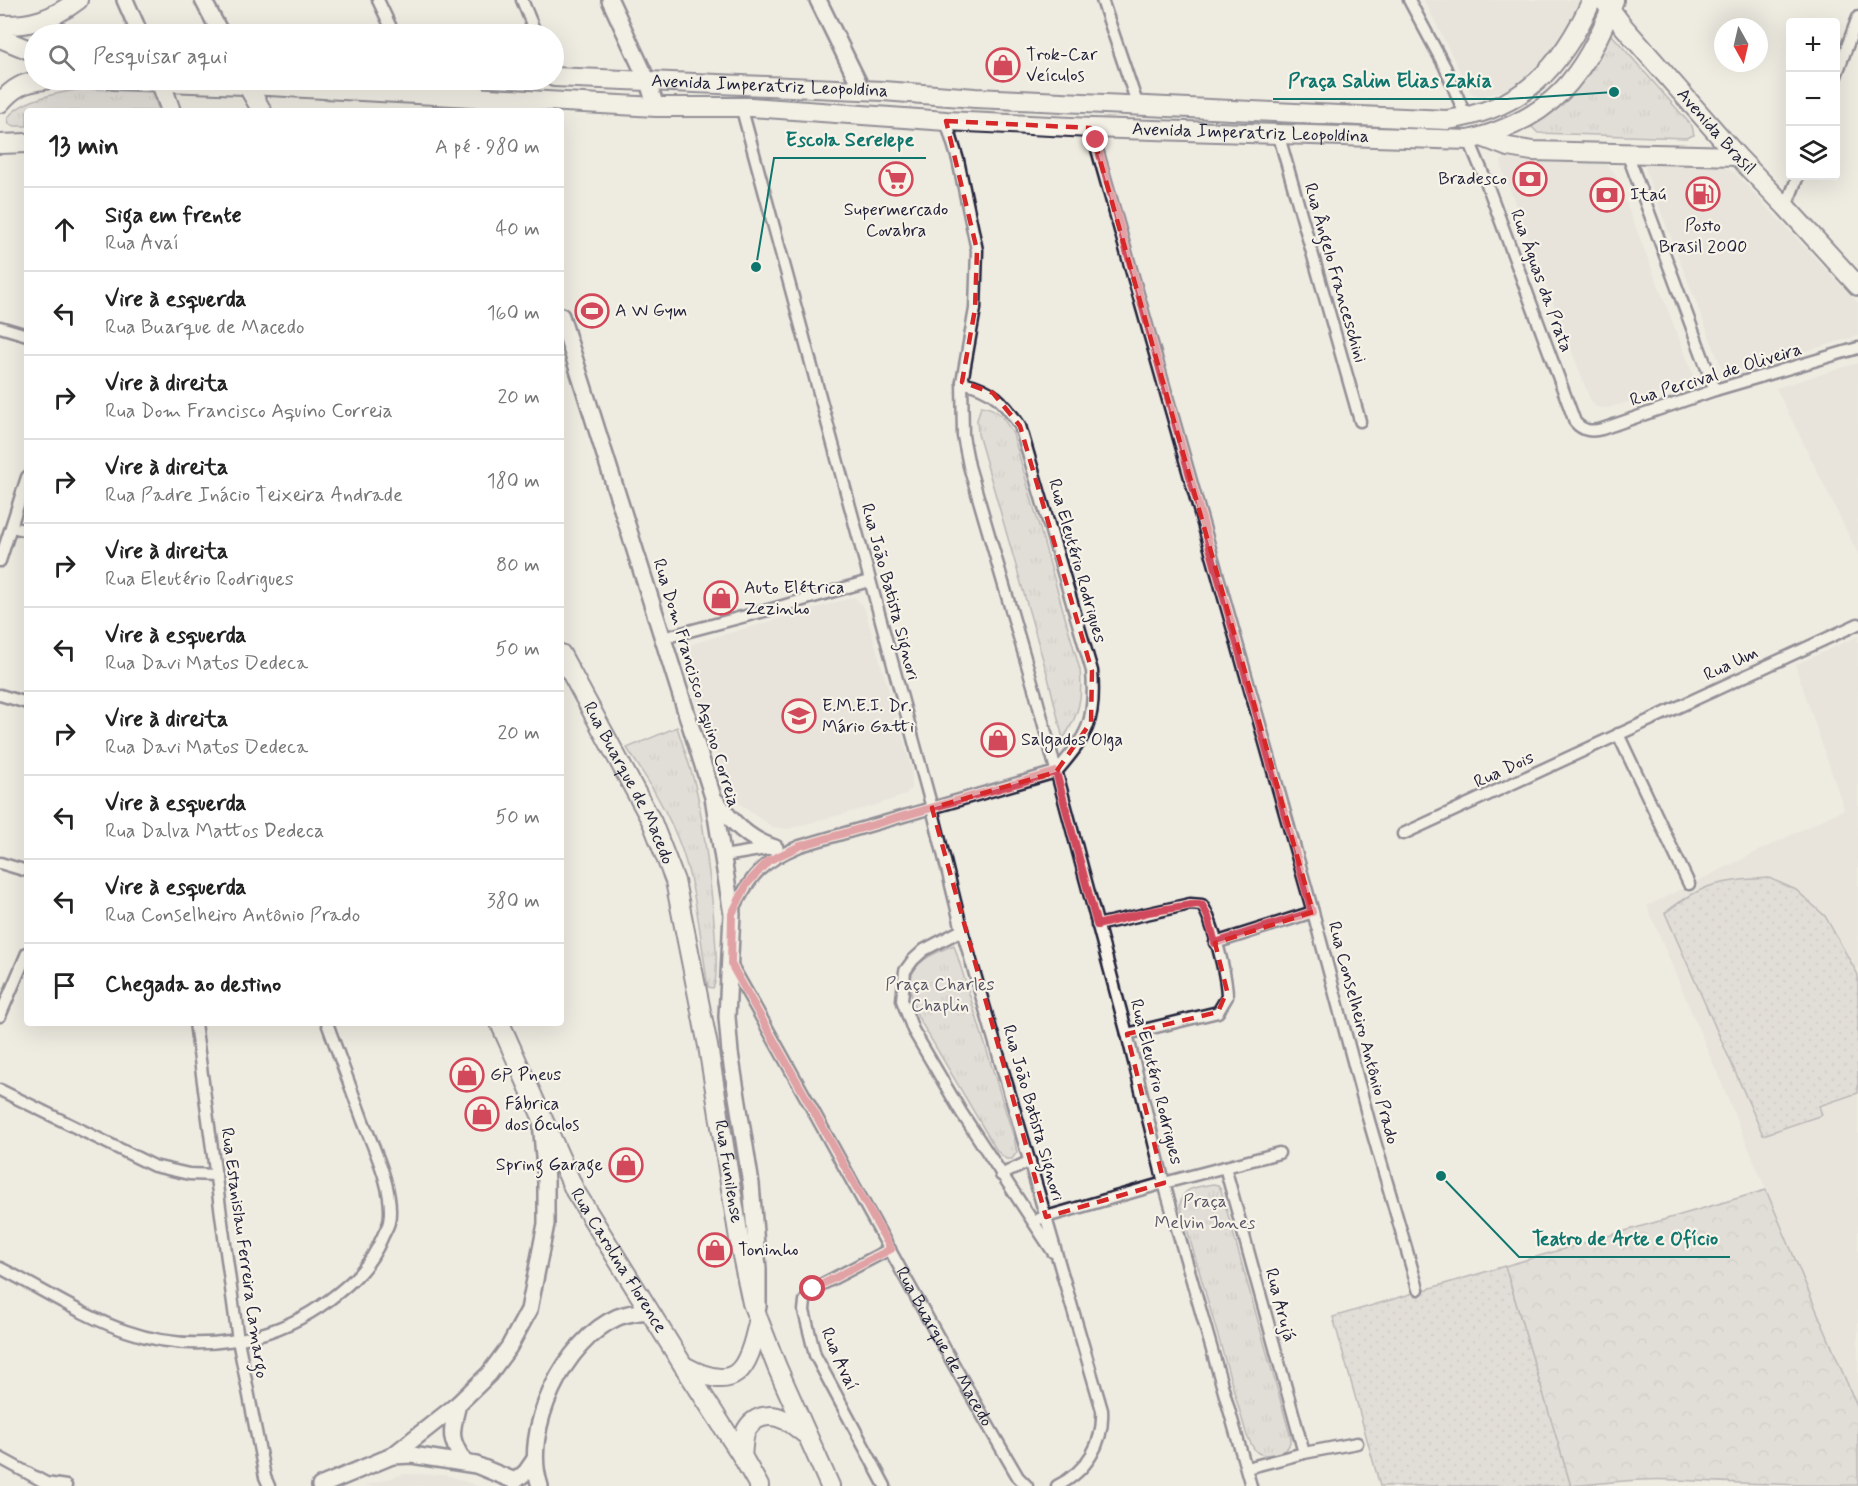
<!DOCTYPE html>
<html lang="pt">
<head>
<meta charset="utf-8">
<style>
	:root { --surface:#fff; --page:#f6f6f6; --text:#222; --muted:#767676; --line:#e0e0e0 }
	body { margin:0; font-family:Mynerve,sans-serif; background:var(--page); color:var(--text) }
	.controls { position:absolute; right:18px; top:18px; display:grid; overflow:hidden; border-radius:6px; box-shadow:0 6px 24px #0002 }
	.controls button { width:54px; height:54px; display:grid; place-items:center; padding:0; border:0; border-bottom:2px solid var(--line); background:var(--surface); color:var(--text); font:30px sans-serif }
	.compass { position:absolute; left:1714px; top:18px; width:54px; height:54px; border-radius:50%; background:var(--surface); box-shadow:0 6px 24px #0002; rotate:172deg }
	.stop { position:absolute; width:18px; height:18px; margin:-14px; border:4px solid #d1495b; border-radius:50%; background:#fff }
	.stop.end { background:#d1495b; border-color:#fff; box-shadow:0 2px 6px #0008 }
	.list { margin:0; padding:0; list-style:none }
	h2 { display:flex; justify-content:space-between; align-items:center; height:78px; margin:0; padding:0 24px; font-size:26px }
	h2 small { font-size:20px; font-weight:400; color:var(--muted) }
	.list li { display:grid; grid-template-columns:39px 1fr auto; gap:18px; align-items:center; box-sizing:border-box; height:84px; padding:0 24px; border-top:2px solid var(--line) }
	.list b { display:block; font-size:22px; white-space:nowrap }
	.list p { margin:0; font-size:20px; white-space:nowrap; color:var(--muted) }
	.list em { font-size:20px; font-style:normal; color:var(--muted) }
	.icon { flex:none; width:33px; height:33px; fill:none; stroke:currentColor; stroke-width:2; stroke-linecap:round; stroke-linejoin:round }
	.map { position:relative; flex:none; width:1858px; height:1486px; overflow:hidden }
	.search { position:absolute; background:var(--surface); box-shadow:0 6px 24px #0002; left:24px; top:24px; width:540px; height:66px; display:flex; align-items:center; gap:15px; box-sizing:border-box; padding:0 21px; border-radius:33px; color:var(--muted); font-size:22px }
	.panel { position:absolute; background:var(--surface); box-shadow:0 6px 24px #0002; left:24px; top:108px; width:540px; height:918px; border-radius:6px }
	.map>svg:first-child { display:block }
	.built { fill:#dfdcd4 }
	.grass { fill:url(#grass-dots); stroke:#7a7882; stroke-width:1.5 }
	.forest { fill:url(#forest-crowns); stroke:#7a7882; stroke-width:1.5 }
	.park { fill:url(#park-tufts); stroke:#7a7882; stroke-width:1.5 }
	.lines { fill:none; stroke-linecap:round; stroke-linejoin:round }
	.street-casing { stroke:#22223b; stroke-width:15 }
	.secondary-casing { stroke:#22223b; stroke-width:20 }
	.primary-casing { stroke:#22223b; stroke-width:22 }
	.street { stroke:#f7f3e8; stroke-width:10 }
	.secondary { stroke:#f7f3e8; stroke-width:15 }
	.primary { stroke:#f7f3e8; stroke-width:18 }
	.route { stroke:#d1495b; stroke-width:8 }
	.marked { fill:none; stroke:#d62828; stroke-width:4.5; stroke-dasharray:12 8; stroke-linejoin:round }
	.labels { text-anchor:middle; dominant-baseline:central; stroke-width:4.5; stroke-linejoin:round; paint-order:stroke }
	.poi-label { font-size:18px; fill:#22223b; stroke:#f7f3e8; text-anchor:start }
	.street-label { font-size:18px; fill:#22223b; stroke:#f7f3e8 }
	.park-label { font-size:18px; fill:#575566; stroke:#f7f3e8 }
	.leader { fill:none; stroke:#0f766e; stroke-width:2 }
	.callout-dot { fill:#0f766e; stroke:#f7f3e8; stroke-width:2 }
	.callout-label { font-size:20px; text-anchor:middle; font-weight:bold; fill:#0f766e; stroke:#f7f3e8; stroke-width:4.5; stroke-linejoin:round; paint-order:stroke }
</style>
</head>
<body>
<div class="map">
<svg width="1858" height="1486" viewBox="0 0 1858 1486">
	<defs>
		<pattern id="grass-dots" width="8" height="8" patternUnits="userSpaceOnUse" patternTransform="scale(1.5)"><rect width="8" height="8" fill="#d1cdc9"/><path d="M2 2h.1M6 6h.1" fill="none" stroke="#b3b0ae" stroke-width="1.8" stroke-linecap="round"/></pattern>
		<pattern id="forest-crowns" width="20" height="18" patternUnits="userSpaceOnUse" patternTransform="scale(1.5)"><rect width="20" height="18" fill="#d1cdc9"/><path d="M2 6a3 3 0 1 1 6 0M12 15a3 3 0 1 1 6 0" fill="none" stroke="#b3b0ae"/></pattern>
		<pattern id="park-tufts" width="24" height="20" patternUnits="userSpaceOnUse" patternTransform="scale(1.5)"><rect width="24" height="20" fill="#d1cdc9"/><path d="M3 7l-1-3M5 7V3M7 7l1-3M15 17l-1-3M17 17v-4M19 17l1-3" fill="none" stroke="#b3b0ae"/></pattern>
	</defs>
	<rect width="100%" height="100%" fill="#eeebe1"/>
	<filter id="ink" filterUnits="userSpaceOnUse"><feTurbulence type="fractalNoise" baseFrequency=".0167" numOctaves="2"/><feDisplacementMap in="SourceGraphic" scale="12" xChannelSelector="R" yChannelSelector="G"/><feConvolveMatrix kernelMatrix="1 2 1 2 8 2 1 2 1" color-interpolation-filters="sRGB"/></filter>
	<g filter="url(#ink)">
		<g class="built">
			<polygon points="1424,0 1579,0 1579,6 1568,30 1541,67 1505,90 1482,97 1471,93"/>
			<polygon points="1510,157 1604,161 1614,172 1693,374 1693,380 1690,385 1607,408 1596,407 1590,399 1503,172 1501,160"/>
			<polygon points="1649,162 1718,163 1735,173 1858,303 1858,336 1734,372 1727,373 1722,369 1647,176 1645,166"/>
			<polygon points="1858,363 1858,554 1776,388"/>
			<polygon points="854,597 864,607 912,769 911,788 905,795 876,805 788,829 772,827 737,802 727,787 694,692 685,652 688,647 695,643"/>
			<polygon points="1858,636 1858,1409 1647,906 1844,809 1795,665"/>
			<polygon points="404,1474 446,1475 478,1486 364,1486"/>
		</g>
		<g class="grass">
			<path d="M1769 878 1796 890 1825 916 1858 975V1093L1819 1106 1822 1115 1763 1135 1665 913C1704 882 1721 881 1769 878Z"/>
			<polygon points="1505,1266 1571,1486 1380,1486 1333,1317"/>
		</g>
		<path class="forest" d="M1766 1190 1858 1409V1485C1800 1486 1736 1483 1677 1480 1641 1478 1606 1483 1571 1486L1505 1266Z"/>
		<g class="park">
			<polygon points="1612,35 1692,126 1694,135 1686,138 1538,133 1530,125 1606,38"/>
			<path d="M83 89 152 91 159 111H27V126H14L9 124 8 118C19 99 62 92 83 89Z"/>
			<path d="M981 406C999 408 1004 419 1013 434L1080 670C1083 698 1079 715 1063 739L1048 677 978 434 977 420Z"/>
			<path d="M677 727C684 749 692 771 697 793 703 819 724 972 713 988L708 987C701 942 697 894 682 850 669 813 648 780 627 748Z"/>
			<path d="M954 945 1014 1138 1017 1152 1012 1159H1006L997 1151 918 1017C900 972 914 961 954 945Z"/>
			<path d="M1213 1184 1218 1185 1221 1190 1291 1438C1290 1441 1290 1445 1288 1447 1283 1453 1265 1457 1258 1453 1253 1450 1250 1441 1247 1436L1180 1205C1183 1186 1196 1188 1213 1184Z"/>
		</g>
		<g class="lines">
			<defs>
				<g id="street">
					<polyline points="378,0 394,34"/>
					<polyline points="522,0 536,34"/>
					<polyline points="1102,0 1138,106"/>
					<polyline points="1409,0 1445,67 1466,117"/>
					<polyline points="1836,76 1858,17"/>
					<path d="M741 106 932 808 962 930 1102 1410C1104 1443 1087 1471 1057 1486"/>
					<polyline points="946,121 958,160 977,250 975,309 962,382 963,436 969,466 1035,692 1127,1034 1164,1183 1251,1486"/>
					<polyline points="1091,128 1313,912 1369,1121 1418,1289"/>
					<polyline points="1278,133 1360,421"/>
					<path d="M1469 140 1484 176 1575 422C1583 431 1591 432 1602 429L1715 390 1858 348"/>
					<polyline points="1627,153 1715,390"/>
					<polyline points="1786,207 1798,176"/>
					<polyline points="0,327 27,335"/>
					<polyline points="12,527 27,531"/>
					<polyline points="0,561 27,477"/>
					<polyline points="663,638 772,609 869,581"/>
					<polyline points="0,695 27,703"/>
					<polyline points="1618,734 1689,884"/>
					<polyline points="1403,834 1858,624"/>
					<polyline points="724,856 772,848"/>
					<polyline points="0,863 27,871"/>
					<path d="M732 913C750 876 761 862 800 846L1056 772C1088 735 1096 721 1092 671L1020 426C1003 401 993 389 962 382"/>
					<path d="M1097 925 1190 904 1202 905C1213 921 1227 977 1227 997L1218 1012 1127 1034"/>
					<polyline points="962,930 924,950 913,960 905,971 902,1000 913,1030 961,1112 1053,1252"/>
					<polyline points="1215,943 1313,912"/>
					<path id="s1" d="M731 964C828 1134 919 1308 1018 1477L1027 1486"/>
					<polyline points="0,1016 27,953"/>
					<polyline points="195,1023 238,1340 265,1477 269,1486"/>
					<polyline points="0,1090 154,1166 189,1174 216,1175"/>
					<polyline points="1225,1167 1304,1453"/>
					<polyline points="1001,1175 1030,1161"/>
					<polyline points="1039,1219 1164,1183 1279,1153"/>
					<path d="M0 1268C42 1289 82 1316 126 1331 194 1355 272 1343 329 1300 353 1282 370 1266 382 1238 384 1233 388 1227 389 1222 395 1192 374 1149 363 1121 351 1089 339 1056 327 1023"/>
					<polyline points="0,1458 46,1483 66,1486"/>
					<polyline points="1247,1468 1304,1453 1357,1443"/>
					<polyline points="885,1486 815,1355 804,1311 805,1301 813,1289 890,1249"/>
				</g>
				<g id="secondary">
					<polyline points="125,0 140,34"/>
					<polyline points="203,0 221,34"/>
					<polyline points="610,0 648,82 656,107"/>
					<polyline points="818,0 862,90"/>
					<polyline points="471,80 485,111"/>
					<polyline points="561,316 713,797 732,914 727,1017 730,1053 751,1184 758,1269 758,1307"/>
					<path d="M716 801C732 822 749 840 775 848"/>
					<path d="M458 1404C451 1432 448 1438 465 1463"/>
					<polyline points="392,1456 458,1404 489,1374 509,1347 529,1310 546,1224 546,1181 541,1121"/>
					<polyline points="320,1486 392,1456 412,1455 476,1465 515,1481 526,1472 535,1459"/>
					<path d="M540 1486C521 1431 564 1340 618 1317 628 1313 638 1312 649 1311"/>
				</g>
				<g id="primary">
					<path id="s2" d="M1604 1 1623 26 1737 156 1786 207 1858 286"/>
					<path d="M0 25C31 26 53 19 78 0"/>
					<polyline points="0,38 34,52"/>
					<path id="s3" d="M554 77 883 91 975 98 1447 120C1524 109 1561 68 1592 0"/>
					<path id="s4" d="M114 80 269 86 656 107H751L946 121 1091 128 1469 140C1552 119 1585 77 1614 0"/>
					<polyline points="160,80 171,111"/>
					<polyline points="244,80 262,111"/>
					<path d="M0 103C14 87 24 82 45 80"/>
					<polyline points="1482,137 1508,147 1532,151 1737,156"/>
					<polyline points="0,144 27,143"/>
					<path id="s5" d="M561 654 652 822 675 881 708 1046 741 1251 752 1303 777 1367 830 1486"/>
					<path id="s6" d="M500 1023 575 1191 683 1365 742 1456 759 1486"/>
					<path d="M684 1366C736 1394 748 1371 758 1322"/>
					<path d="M742 1456C743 1449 743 1440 745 1433 752 1416 770 1412 785 1420 792 1423 798 1429 805 1434"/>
				</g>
			</defs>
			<use href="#street" class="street-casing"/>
			<use href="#secondary" class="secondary-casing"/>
			<use href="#primary" class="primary-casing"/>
			<use href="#street" class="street"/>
			<use href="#secondary" class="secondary"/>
			<use href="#primary" class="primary"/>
		</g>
	</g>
	<g class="lines" filter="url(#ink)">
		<polyline class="route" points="813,1289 891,1249 731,964 732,914 747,884 768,861 800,846 1056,772 1097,925 1148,912 1197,904 1202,905 1208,917 1215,943 1312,912 1096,140"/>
	</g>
	<path d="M0 0H1858V1486H0ZM946 121 1091 128 1313 912 1215 943 1227 991 1218 1012 1127 1034 1164 1183 1046 1217 932 808 1056 772 1091 722 1092 671 1020 426 993 393 962 382 975 309 977 250Z" fill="#eeebe1" fill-opacity=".55" fill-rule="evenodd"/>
	<path class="marked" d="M946 121 1091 128 1313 912 1215 943 1227 991 1218 1012 1127 1034 1164 1183 1046 1217 932 808 1056 772 1091 722 1092 671 1020 426 993 393 962 382 975 309 977 250Z"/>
	<defs>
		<symbol id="shop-ring" viewBox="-11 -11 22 22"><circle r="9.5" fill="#f7f3e8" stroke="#d1495b" stroke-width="1.5"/><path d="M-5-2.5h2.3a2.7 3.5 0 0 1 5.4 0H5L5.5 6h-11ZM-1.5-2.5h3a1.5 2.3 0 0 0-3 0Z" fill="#d1495b"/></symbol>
		<symbol id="supermarket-ring" viewBox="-11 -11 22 22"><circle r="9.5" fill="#f7f3e8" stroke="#d1495b" stroke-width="1.5"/><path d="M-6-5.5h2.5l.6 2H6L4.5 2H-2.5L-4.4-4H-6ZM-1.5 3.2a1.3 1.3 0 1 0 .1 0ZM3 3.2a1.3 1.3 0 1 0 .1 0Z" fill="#d1495b"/></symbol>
		<symbol id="bank-ring" viewBox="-11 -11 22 22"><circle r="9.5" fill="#f7f3e8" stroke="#d1495b" stroke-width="1.5"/><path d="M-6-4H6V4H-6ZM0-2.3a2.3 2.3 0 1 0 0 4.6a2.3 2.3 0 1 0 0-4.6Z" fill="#d1495b"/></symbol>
		<symbol id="fuel-ring" viewBox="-11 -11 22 22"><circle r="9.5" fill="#f7f3e8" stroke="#d1495b" stroke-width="1.5"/><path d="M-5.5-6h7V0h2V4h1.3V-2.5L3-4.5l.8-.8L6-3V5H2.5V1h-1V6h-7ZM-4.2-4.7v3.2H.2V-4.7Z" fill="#d1495b"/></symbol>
		<symbol id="stadium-ring" viewBox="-11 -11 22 22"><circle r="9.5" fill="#f7f3e8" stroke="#d1495b" stroke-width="1.5"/><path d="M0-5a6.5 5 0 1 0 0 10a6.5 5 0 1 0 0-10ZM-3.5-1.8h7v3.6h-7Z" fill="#d1495b"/></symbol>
		<symbol id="school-ring" viewBox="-11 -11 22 22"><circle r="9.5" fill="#f7f3e8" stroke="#d1495b" stroke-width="1.5"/><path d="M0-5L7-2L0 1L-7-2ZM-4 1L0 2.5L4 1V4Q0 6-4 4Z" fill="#d1495b"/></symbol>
	</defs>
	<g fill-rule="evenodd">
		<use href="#shop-ring" x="984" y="46" width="38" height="38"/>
		<use href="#supermarket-ring" x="877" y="160" width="38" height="38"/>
		<use href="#bank-ring" x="1511" y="160" width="38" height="38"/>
		<use href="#fuel-ring" x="1684" y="175" width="38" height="38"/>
		<use href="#bank-ring" x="1588" y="176" width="38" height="38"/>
		<use href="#stadium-ring" x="573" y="292" width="38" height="38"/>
		<use href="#shop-ring" x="702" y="579" width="38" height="38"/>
		<use href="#school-ring" x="780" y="697" width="38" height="38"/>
		<use href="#shop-ring" x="979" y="721" width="38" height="38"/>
		<use href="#shop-ring" x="448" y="1056" width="38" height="38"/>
		<use href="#shop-ring" x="463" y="1095" width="38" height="38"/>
		<use href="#shop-ring" x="607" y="1146" width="38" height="38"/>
		<use href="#shop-ring" x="696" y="1231" width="38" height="38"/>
	</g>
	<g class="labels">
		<g class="poi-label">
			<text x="1026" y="55">Trok-Car<tspan x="1026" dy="21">Veículos</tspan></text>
			<text x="1507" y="179" text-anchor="end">Bradesco</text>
			<text x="1630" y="195">Itaú</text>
			<text x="896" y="210" text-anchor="middle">Supermercado<tspan x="896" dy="21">Covabra</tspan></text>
			<text x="1703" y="226" text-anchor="middle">Posto<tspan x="1703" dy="21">Brasil 2000</tspan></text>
			<text x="615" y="311">A W Gym</text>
			<text x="744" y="588">Auto Elétrica<tspan x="744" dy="21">Zezinho</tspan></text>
			<text x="822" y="706">E.M.E.I. Dr.<tspan x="822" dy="21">Mário Gatti</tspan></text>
			<text x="1021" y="740">Salgados Olga</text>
			<text x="490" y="1075">GP Pneus</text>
			<text x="505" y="1104">Fábrica<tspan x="505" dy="21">dos Óculos</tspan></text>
			<text x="603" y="1165" text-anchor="end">Spring Garage</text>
			<text x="738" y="1250">Toninho</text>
		</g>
		<g class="street-label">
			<text stroke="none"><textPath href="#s3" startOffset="216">Avenida Imperatriz Leopoldina</textPath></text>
			<text stroke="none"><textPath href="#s2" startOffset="172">Avenida Brasil</textPath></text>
			<text stroke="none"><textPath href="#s4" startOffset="1138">Avenida Imperatriz Leopoldina</textPath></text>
			<text transform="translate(1335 273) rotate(74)">Rua Ângelo Franceschini</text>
			<text transform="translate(1541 281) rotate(70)">Rua Águas da Prata</text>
			<text transform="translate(1716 375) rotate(-17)">Rua Percival de Oliveira</text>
			<text transform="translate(1077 561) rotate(74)">Rua Eleutério Rodrigues</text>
			<text transform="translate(890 592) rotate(75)">Rua João Batista Signori</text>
			<text transform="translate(1731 664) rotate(-25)">Rua Um</text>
			<text transform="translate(696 683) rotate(73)">Rua Dom Francisco Aquino Correia</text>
			<text transform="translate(1504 770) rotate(-25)">Rua Dois</text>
			<text stroke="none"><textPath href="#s5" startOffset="146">Rua Buarque de Macedo</textPath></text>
			<text transform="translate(1363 1033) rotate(75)">Rua Conselheiro Antônio Prado</text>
			<text transform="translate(1156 1082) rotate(76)">Rua Eleutério Rodrigues</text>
			<text transform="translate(1033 1113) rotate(74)">Rua João Batista Signori</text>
			<text stroke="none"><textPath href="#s5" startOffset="550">Rua Funilense</textPath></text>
			<text transform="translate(244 1253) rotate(82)">Rua Estanislau Ferreira Camargo</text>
			<text stroke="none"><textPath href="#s6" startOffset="266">Rua Carolina Florence</textPath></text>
			<text transform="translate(1280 1305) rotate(75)">Rua Arujá</text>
			<text stroke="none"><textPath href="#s1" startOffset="438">Rua Buarque de Macedo</textPath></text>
			<text transform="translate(839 1359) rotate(66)">Rua Avaí</text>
		</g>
		<g class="park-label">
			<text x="940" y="985">Praça Charles<tspan x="940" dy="21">Chaplin</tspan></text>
			<text x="1205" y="1202">Praça<tspan x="1205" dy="21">Melvin Jones</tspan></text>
		</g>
	</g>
	<path class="leader" d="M1614 92L1507 99H1273M756 267L774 158H926M1441 1176L1519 1257H1730"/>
	<g class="callout-dot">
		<circle cx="1614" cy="92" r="6"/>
		<circle cx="756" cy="267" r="6"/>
		<circle cx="1441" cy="1176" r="6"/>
	</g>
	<g class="callout-label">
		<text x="1390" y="87">Praça Salim Elias Zakia</text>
		<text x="850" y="146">Escola Serelepe</text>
		<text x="1625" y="1245">Teatro de Arte e Ofício</text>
	</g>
</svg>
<div class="controls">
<button>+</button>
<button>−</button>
<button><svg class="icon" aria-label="layers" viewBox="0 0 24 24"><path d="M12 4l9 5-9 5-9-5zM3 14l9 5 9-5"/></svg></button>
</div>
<svg class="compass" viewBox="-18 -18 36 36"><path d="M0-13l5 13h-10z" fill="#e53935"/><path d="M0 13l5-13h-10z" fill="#767676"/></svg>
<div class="stop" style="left:813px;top:1289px"></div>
<div class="stop end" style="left:1096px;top:140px"></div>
<div class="search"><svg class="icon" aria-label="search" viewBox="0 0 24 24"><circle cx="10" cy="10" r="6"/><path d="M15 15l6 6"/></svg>Pesquisar aqui</div>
<section class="panel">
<h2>13 min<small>A pé · 980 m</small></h2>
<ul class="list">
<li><svg class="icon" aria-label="ahead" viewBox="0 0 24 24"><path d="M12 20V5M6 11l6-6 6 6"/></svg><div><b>Siga em frente</b><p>Rua Avaí</p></div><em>40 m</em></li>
<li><svg class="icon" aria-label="left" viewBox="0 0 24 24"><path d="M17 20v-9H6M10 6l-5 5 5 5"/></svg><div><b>Vire à esquerda</b><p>Rua Buarque de Macedo</p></div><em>160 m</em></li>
<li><svg class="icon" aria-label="right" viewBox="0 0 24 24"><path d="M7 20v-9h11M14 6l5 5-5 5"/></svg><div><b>Vire à direita</b><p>Rua Dom Francisco Aquino Correia</p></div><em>20 m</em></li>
<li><svg class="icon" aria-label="right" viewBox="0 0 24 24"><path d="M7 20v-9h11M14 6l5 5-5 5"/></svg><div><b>Vire à direita</b><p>Rua Padre Inácio Teixeira Andrade</p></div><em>180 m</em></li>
<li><svg class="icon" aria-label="right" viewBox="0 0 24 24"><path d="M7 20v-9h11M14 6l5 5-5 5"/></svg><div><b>Vire à direita</b><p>Rua Eleutério Rodrigues</p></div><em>80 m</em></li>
<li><svg class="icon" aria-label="left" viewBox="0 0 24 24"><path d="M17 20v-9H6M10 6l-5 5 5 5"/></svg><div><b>Vire à esquerda</b><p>Rua Davi Matos Dedeca</p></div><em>50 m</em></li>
<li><svg class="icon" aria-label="right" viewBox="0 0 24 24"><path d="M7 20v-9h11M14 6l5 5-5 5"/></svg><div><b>Vire à direita</b><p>Rua Davi Matos Dedeca</p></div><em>20 m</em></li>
<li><svg class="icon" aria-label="left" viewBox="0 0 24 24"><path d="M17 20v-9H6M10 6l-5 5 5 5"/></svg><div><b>Vire à esquerda</b><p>Rua Dalva Mattos Dedeca</p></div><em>50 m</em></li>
<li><svg class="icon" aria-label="left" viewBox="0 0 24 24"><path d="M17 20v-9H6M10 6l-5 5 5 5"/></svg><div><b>Vire à esquerda</b><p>Rua Conselheiro Antônio Prado</p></div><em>380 m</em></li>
<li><svg class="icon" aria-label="arrive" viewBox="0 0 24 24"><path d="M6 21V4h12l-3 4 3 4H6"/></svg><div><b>Chegada ao destino</b></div></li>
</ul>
</section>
</div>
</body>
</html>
